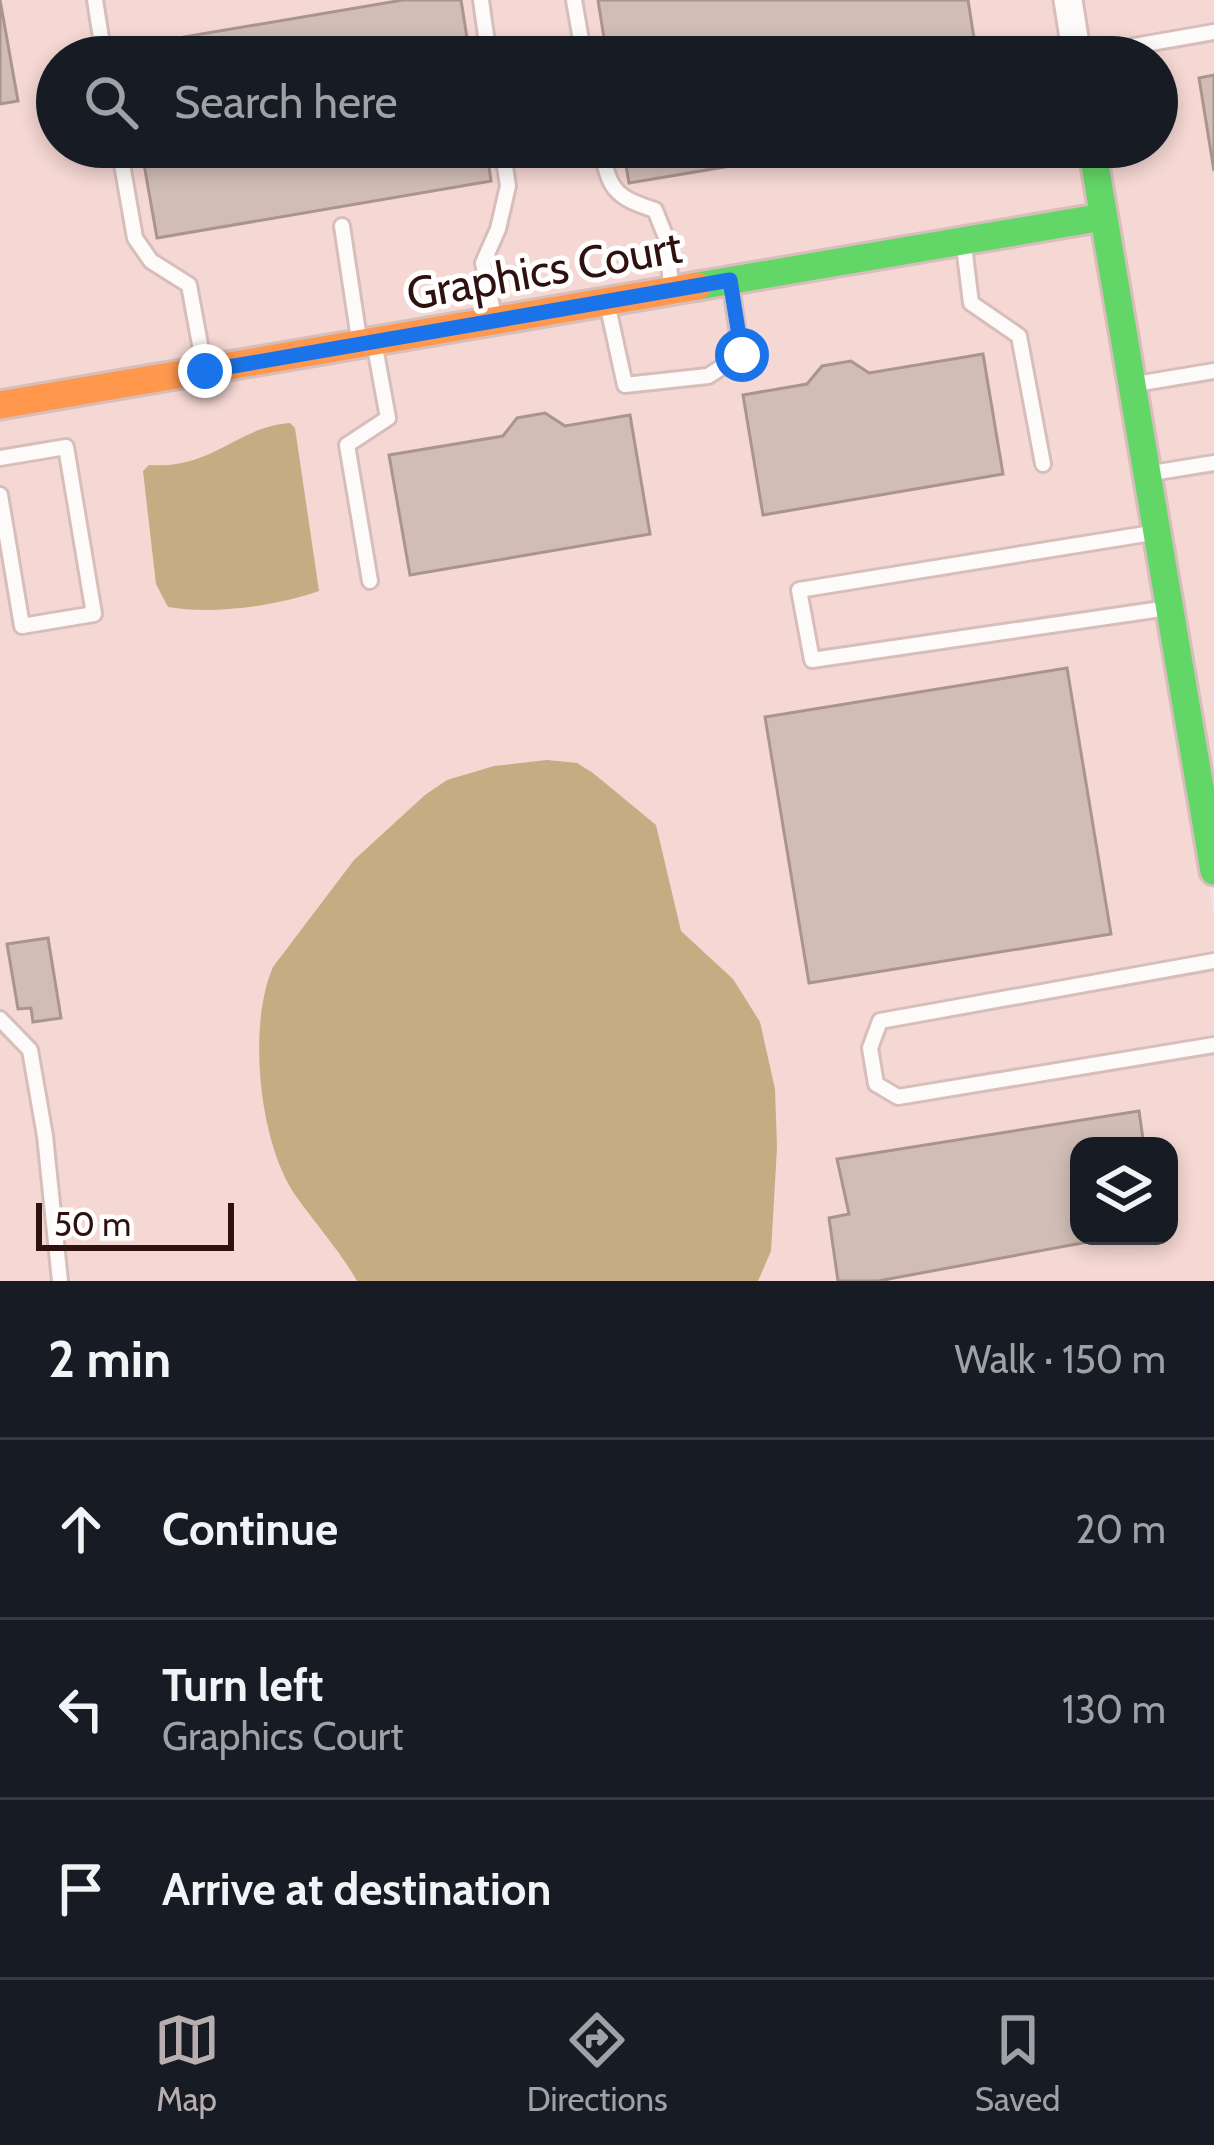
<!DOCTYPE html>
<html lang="en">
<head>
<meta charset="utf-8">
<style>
	:root { --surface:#171b24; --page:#242831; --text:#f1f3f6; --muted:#9ea1a6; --line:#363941; --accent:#b9aeaf }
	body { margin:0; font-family:Cabin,sans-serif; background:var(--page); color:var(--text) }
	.controls { position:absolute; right:36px; bottom:36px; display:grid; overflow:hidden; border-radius:24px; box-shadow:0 6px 18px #0003 }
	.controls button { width:108px; height:108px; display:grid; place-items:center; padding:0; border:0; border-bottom:3px solid var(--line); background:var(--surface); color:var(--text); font:60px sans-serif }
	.scale { position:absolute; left:36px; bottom:30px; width:198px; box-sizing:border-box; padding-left:12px; border:6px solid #2f110f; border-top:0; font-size:33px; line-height:42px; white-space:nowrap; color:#2f110f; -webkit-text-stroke:9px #fff; paint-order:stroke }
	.stop { position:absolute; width:36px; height:36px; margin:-27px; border:9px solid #1a73e8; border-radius:50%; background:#fff }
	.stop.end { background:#1a73e8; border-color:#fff; box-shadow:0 3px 12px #0008 }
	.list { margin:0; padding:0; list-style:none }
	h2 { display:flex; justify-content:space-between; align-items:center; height:156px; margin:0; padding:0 48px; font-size:51px }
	h2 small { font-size:39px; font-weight:400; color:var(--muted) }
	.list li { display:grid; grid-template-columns:78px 1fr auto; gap:36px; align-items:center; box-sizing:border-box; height:180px; padding:0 48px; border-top:3px solid var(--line) }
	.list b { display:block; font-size:45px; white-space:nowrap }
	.list p { margin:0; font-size:39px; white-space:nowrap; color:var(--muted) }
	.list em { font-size:39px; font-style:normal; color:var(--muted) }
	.icon { flex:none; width:66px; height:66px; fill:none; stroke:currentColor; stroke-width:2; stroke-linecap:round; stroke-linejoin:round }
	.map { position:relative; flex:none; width:1214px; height:1281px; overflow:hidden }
	.search { position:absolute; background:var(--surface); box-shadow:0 6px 18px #0003; left:36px; right:36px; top:36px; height:132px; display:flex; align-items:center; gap:30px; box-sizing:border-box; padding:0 42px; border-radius:66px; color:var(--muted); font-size:45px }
	.sheet { height:696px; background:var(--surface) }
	nav { display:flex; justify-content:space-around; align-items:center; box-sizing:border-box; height:168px; border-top:3px solid var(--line); background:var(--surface); font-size:33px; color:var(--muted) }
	nav a { display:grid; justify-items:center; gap:6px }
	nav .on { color:var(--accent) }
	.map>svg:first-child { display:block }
	.built { fill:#f5d7d3; fill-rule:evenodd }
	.water { fill:#c5ac82 }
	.building { fill:#d1bdb6; stroke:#aa958e; stroke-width:3 }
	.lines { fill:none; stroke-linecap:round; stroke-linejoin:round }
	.lane-casing { stroke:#d7bebb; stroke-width:20 }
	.street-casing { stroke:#d7bebb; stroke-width:33 }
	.fast-casing { stroke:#d7bebb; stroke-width:33 }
	.slow-casing { stroke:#d7bebb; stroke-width:33 }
	.lane { stroke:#fdfafa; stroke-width:14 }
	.street { stroke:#fdfafa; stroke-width:27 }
	.fast { stroke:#63d668; stroke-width:27 }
	.slow { stroke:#ff974d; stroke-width:27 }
	.route { stroke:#1a73e8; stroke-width:15 }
	.labels { text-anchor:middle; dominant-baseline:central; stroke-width:10; stroke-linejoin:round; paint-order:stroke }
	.street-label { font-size:45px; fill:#2f110f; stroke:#fff }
</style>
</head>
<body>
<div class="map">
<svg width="1214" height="1281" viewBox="0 0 1214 1281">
	<rect width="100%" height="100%" fill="#f4e1df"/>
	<g class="built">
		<path d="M0 0H1064L1073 57H57V147H1088L1214 917V1281H0ZM1079 1146H1169V1236H1079Z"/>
		<polygon points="1082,0 1214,0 1214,809 1106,147 1157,147 1157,57 1091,57"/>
	</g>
	<g class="water">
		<path d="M290 423 295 428 319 591C275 606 215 615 168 607L156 584 143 471 149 465C214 469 236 427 290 423Z"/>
		<path d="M547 760 577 763 593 773 656 825 681 931 733 979 760 1022 775 1089 777 1148 771 1251 758 1281H357C340 1251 318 1227 298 1199 259 1147 247 1026 273 967L354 860 425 795 447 780 494 766Z"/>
	</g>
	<g class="building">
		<polygon points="0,0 18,101 0,104"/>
		<polygon points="403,0 461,0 470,57 126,57 125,47"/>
		<polygon points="598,0 968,0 977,57 607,57"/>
		<polygon points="1214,75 1214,171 1199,78"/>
		<polygon points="141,147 486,147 491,181 157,238"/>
		<polygon points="623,147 844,147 629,183"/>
		<polygon points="983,354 1003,474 763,515 743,395 807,384 822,366 851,361 869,373"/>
		<polygon points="545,413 565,426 630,415 650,534 410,575 389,455 503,436 517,418"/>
		<polygon points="1067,668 1111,934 809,983 765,717"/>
		<polygon points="48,938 61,1018 33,1022 31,1008 18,1009 7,944"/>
		<polygon points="1139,1111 1144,1146 1079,1146 1079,1236 1120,1236 878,1281 838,1281 829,1218 849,1214 837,1159"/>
	</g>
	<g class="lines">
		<defs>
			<g id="lane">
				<polyline points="95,0 104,57"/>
				<polyline points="481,0 489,57"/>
				<polyline points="574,0 584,57"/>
				<polyline points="1077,56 1214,32"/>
				<polyline points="119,147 135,238 151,261 189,285 204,366"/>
				<path d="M601 147C609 189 614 197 655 210L667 240 671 286"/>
				<polyline points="342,226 359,339"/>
				<polyline points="964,246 971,303 1019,336 1043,464"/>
				<polyline points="607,303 625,385 708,376 741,355 731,286"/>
				<polyline points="494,316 483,263 498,229 508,186 502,147"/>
				<polyline points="1136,384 1214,371"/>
				<polyline points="0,458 66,447 94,614 22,626 0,495"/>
				<polyline points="1152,473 1214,463"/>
				<polyline points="1152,533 799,590 812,660 1168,608"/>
				<polyline points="370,581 347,445 388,418 375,347"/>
				<polyline points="1214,961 880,1021 870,1048 876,1084 898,1097 1214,1045"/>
				<polyline points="0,1019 30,1050 45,1136 60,1281"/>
			</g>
			<polyline id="street" points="1068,0 1077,57"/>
			<g id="fast">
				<polyline points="1092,147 1214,871"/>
				<polyline points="698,286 1103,217"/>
			</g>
			<polyline id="slow" points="0,405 698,286"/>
		</defs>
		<use href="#lane" class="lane-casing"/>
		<use href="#street" class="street-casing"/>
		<use href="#fast" class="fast-casing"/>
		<use href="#slow" class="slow-casing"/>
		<use href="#lane" class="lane"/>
		<use href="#street" class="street"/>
		<use href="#fast" class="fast"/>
		<use href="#slow" class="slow"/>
	</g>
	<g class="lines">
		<polyline class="route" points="205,371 730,280 742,355"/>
	</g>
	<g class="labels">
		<g class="street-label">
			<text transform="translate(544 270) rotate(-10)">Graphics Court</text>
		</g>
	</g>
</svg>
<div class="controls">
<button><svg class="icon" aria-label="layers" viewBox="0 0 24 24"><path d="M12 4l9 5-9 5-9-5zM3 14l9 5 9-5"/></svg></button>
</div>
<div class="scale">50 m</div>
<div class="stop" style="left:742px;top:355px"></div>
<div class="stop end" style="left:205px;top:371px"></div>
<div class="search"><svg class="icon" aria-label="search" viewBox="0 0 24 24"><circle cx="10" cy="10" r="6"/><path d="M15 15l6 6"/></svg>Search here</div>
</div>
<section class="sheet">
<h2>2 min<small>Walk · 150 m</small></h2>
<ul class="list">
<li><svg class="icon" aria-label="ahead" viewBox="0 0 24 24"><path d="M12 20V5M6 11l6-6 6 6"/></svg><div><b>Continue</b></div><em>20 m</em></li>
<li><svg class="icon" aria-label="left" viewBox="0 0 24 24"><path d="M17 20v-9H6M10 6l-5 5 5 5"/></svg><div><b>Turn left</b><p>Graphics Court</p></div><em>130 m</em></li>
<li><svg class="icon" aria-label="arrive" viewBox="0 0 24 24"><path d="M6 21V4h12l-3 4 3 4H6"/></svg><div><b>Arrive at destination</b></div></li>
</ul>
</section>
<nav>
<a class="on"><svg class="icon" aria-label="map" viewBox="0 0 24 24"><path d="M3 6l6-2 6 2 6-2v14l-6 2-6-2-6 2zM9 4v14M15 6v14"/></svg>Map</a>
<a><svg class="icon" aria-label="directions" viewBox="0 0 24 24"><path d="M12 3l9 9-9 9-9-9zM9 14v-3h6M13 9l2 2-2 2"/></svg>Directions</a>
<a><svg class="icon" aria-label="saved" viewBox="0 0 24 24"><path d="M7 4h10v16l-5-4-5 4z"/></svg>Saved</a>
</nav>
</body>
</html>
